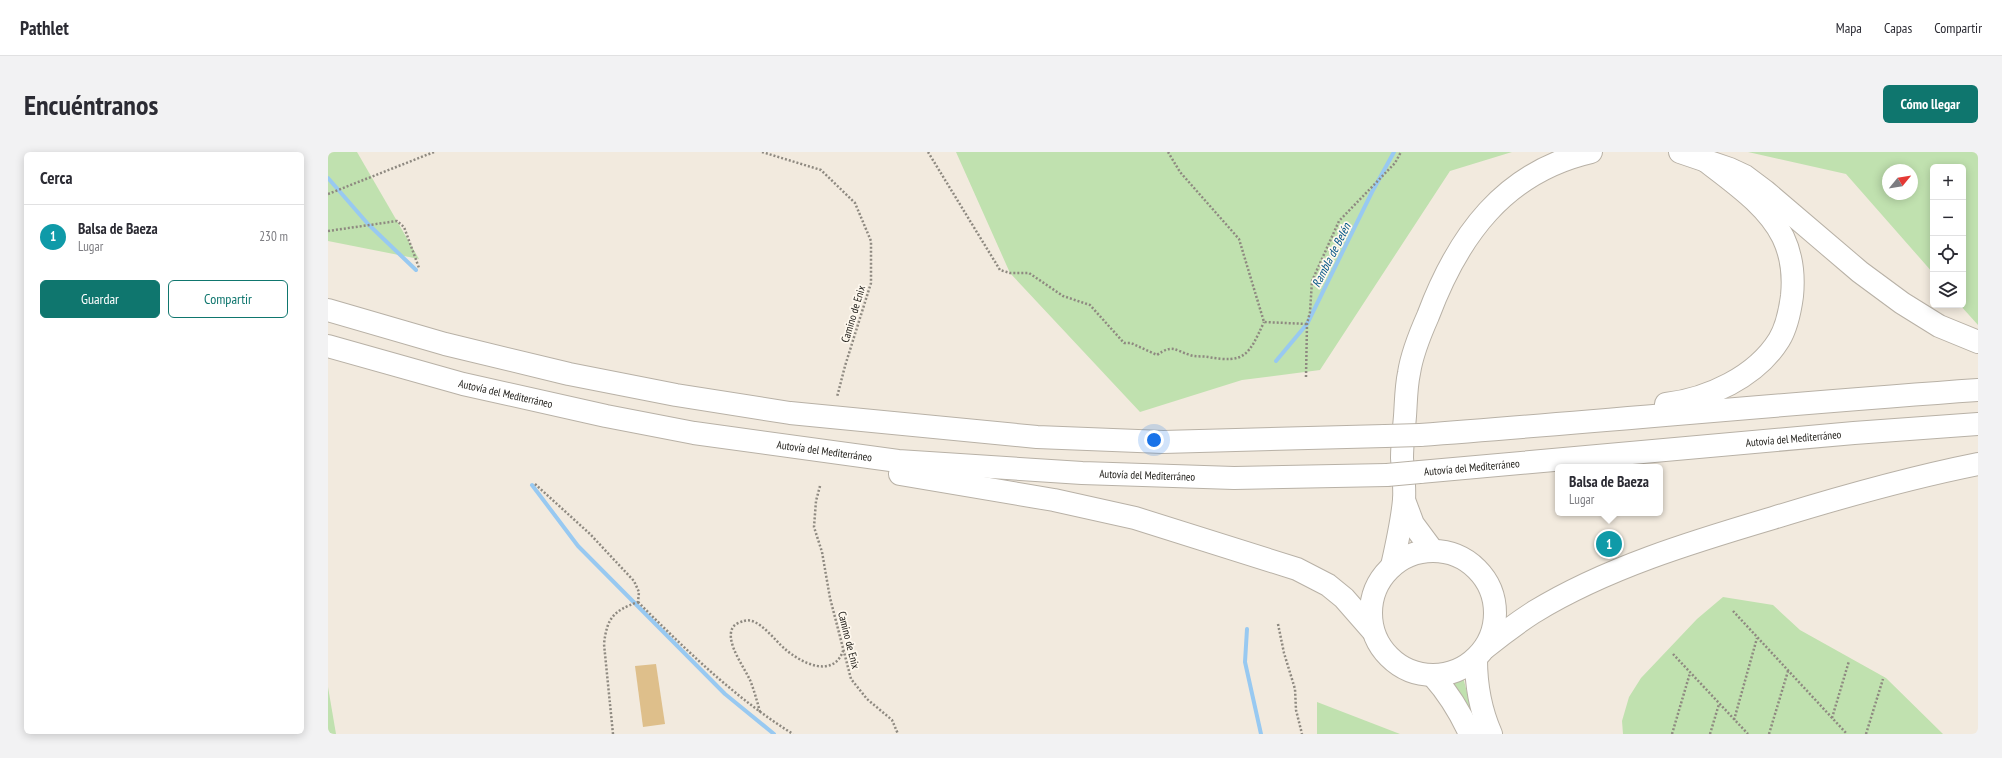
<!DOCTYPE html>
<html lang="es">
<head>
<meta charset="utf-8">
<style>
	:root { --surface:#fff; --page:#f2f2f3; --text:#2b2b33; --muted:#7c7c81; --line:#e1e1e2; --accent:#0f766e }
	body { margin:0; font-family:"PT Sans Narrow",sans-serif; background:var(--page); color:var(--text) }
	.controls { position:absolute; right:12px; top:12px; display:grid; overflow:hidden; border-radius:6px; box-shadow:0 2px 10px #0003 }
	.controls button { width:36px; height:36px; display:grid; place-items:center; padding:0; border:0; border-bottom:1px solid var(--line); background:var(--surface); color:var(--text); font:20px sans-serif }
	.compass { position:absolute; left:1554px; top:12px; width:36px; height:36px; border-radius:50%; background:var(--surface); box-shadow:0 2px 10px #0003; rotate:60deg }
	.you { position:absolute; left:826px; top:288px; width:14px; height:14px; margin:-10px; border:3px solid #fff; border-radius:50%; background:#1a73e8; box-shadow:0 0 0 6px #1a73e833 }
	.badge { display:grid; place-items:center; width:26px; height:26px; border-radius:50%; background:var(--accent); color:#fff; font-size:13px; font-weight:700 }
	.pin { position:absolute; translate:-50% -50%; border:2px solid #fff; box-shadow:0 1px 4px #0006 }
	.popup { position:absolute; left:1227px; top:312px; width:108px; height:52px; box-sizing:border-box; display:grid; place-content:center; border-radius:6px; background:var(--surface); filter:drop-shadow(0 1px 3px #0005); font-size:13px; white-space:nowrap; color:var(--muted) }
	.popup b { font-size:15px; color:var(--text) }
	.popup::after { content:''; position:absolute; left:50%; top:100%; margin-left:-8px; border:8px solid transparent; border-top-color:var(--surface) }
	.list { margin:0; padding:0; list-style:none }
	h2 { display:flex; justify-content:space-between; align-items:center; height:52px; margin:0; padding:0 16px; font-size:17px }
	h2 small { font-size:13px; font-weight:400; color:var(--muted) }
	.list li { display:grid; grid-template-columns:26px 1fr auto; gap:12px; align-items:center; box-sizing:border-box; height:64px; padding:0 16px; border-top:1px solid var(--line) }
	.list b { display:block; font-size:15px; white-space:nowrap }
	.list p { margin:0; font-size:13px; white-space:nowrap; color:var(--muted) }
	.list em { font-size:13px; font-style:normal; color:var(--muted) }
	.actions { display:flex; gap:8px; padding:12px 16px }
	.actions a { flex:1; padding:9px 0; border:1px solid var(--accent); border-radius:6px; text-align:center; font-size:14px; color:var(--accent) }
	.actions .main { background:var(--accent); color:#fff }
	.icon { flex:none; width:22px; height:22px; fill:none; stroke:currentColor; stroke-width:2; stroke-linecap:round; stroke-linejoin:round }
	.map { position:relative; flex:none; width:1650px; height:582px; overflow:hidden; border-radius:6px }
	header { display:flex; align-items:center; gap:24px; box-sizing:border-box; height:56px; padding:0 20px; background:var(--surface); border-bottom:1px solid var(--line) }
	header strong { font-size:19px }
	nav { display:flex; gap:22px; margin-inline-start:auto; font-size:14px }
	.intro { display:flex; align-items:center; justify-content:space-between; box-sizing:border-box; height:96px; padding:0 24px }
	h1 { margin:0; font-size:28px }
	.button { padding:10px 18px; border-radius:6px; background:var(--accent); color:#fff; font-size:14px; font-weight:700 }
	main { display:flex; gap:24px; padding:0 24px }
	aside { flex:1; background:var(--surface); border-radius:6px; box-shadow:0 2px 10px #0003 }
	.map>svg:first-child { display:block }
	.green { fill:#c0e1af; fill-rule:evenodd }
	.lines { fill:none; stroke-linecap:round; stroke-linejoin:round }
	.stream { stroke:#98c9f1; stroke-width:4 }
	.building { fill:#debf8b }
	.primary-casing { stroke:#b8b1a6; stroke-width:24 }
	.motorway-casing { stroke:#b8b1a6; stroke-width:24 }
	.path { stroke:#8e8980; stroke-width:2.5; stroke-dasharray:2 2; stroke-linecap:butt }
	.primary { stroke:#fff; stroke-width:22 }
	.motorway { stroke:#fff; stroke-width:22 }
	.motorway-bridge-casing { stroke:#b8b1a6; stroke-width:24; stroke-linecap:butt }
	.motorway-bridge { stroke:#fff; stroke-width:22 }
	.labels { text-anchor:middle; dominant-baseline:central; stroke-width:3.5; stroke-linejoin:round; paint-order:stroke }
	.street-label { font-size:11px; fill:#1b1914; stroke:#fef8ee }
	.water-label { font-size:12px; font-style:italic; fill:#005486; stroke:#fef8ee }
</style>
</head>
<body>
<header>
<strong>Pathlet</strong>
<nav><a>Mapa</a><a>Capas</a><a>Compartir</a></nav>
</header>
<div class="intro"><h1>Encuéntranos</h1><a class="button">Cómo llegar</a></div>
<main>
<aside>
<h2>Cerca<small></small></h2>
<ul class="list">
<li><span class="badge" style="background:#0f9aa8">1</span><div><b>Balsa de Baeza</b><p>Lugar</p></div><em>230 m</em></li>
</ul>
<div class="actions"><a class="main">Guardar</a><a>Compartir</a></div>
</aside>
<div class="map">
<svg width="1650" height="582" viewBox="0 0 1650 582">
	<rect width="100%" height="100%" fill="#f2eade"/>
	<g class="green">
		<polygon points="0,0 29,0 91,107 0,89"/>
		<polygon points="628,0 1184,0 1122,19 992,218 914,228 812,260 682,121"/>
		<path d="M1420 0H1650V173L1632 153H1635V15H1605V121L1518 22ZM1560 18H1584V42H1560Z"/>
		<polygon points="1395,445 1445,453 1472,478 1558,526 1615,582 1295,582 1294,569 1301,545 1313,526 1369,467"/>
		<polygon points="1136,524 1136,529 1147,570 1133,542 1124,529"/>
		<polygon points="0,535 8,582 0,582"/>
		<polygon points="989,550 1072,582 989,582"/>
	</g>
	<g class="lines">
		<g class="stream">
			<polyline points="0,26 40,72 88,118"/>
			<polyline points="948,209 979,172 1044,40 1066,0"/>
			<polyline points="204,333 250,394 397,542 446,582"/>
			<polyline points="919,477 917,510 933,582"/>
		</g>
	</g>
	<polygon class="building" points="328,512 337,572 315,575 307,514"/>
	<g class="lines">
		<defs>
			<g id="primary">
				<circle cx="1105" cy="461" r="62"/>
				<path d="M1148 507C1148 534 1152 557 1163 582"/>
				<path d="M1105 524C1121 542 1132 560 1142 582"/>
			</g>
			<g id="motorway">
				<polyline points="1352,0 1402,17 1417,24 1437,39 1532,120 1574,151 1611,174 1650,190"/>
				<polyline points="0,158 117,192 241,222 348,243 462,261 709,285 835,290 1057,284"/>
				<path id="s1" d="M0 194 135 232 278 264 366 281 570 309 754 321 906 326 1059 323"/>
				<path d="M1338 252C1380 247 1428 225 1451 188 1459 175 1462 159 1464 144 1466 124 1464 104 1455 85 1439 53 1406 31 1378 9"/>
				<path d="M1092 283C1278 269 1464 251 1650 238"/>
				<path id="s2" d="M1092 320 1526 281 1650 272"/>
				<polyline points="572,322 726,348 807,366 969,417 1000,433 1016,446 1044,478"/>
				<polyline points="1076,348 1085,372 1105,399"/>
				<path d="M1064 414C1069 392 1074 370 1076 348 1077 334 1075 320 1074 306 1074 292 1076 277 1077 264 1078 250 1078 235 1081 221 1084 201 1092 182 1100 164 1130 84 1176 20 1263 0"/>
				<path d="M1157 496C1173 483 1189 471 1206 460 1278 416 1364 390 1445 366 1513 345 1580 326 1650 312"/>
			</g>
		</defs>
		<use href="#primary" class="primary-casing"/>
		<use href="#motorway" class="motorway-casing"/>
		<g class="path">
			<polyline points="434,0 493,18 527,51 543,89 543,131 517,214 509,245"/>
			<path d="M600 0 672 118 682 121H701L735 144 762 153 796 191H803L829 203C845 192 846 198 862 203 867 205 874 204 880 205 918 212 921 202 936 170"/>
			<polyline points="840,0 852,20 911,87 936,170 979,172"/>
			<polyline points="0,42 106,0"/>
			<polyline points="0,79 69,69 76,75 91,116"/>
			<polyline points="978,225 979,172 982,160 984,129 1011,69 1067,11 1073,0"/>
			<path d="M207 332 262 382 306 429 311 440 310 450C285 459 279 466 276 492L285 582"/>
			<polyline points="492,334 488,349 486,375 494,400 502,446 523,527 539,547 564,568 570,582"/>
			<path d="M310 450C358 498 407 546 465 582"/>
			<polyline points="1405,459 1519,582"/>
			<polyline points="950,472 956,501 967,537 968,558 974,582"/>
			<polyline points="1345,502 1420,582"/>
			<path d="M432 560C429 549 426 538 422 528 416 515 398 491 404 477 406 472 412 470 416 469 430 464 447 489 457 497 473 511 505 527 515 499"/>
			<polyline points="1504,566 1521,509"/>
			<polyline points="1406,568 1429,486"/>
			<polyline points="1344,582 1362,521"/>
			<polyline points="1382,582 1391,552"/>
			<polyline points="1441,582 1460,519"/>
			<polyline points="1538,582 1555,527"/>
		</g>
		<use href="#primary" class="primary"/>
		<use href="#motorway" class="motorway"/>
		<defs>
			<g id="motorway-bridge">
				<polyline points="1057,284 1092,283"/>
				<polyline points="1059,323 1092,320"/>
			</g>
		</defs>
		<use href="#motorway-bridge" class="motorway-bridge-casing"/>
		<use href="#motorway-bridge" class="motorway-bridge"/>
	</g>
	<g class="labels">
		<g class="street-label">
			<text transform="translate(525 162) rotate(-73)">Camino de Enix</text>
			<text stroke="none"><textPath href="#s1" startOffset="184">Autovía del Mediterráneo</textPath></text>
			<text stroke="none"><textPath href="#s2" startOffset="375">Autovía del Mediterráneo</textPath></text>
			<text stroke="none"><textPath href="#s1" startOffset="508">Autovía del Mediterráneo</textPath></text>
			<text stroke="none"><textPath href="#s2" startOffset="52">Autovía del Mediterráneo</textPath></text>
			<text stroke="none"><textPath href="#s1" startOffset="832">Autovía del Mediterráneo</textPath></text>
			<text transform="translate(521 488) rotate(76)">Camino de Enix</text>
		</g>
		<g class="water-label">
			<text transform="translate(1003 103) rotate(-63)">Rambla de Belén</text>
		</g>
	</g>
</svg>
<div class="controls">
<button>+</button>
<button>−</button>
<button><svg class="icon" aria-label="locate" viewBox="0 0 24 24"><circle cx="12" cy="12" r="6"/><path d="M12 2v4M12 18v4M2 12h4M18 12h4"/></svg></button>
<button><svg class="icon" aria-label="layers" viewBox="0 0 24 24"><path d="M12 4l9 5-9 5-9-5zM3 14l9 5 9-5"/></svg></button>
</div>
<svg class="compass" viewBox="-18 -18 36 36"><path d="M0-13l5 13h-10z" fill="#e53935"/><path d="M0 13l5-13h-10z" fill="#7c7c81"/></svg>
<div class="you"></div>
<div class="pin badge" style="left:1281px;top:392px;background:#0f9aa8">1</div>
<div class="popup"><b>Balsa de Baeza</b>Lugar</div>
</div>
</main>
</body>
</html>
